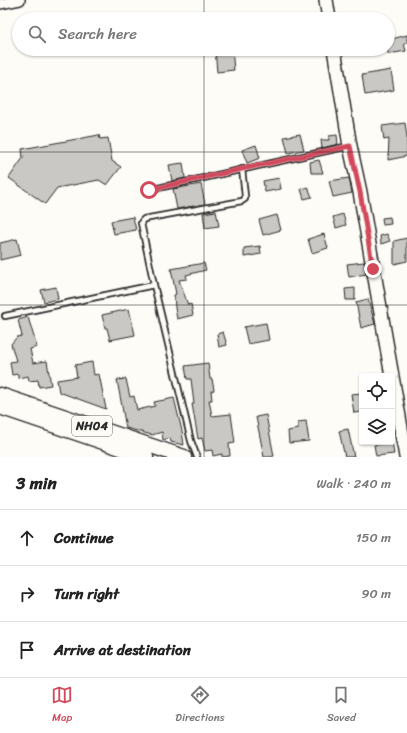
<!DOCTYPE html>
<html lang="en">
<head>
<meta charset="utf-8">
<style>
	:root { --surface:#fff; --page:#f2f2f2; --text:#222; --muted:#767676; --line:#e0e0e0; --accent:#d1495b }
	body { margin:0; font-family:Sriracha,sans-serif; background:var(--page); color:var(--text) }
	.controls { position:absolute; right:12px; bottom:12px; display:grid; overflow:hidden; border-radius:4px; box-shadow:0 1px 3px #0004 }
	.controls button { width:36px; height:36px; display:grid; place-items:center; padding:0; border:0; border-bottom:1px solid var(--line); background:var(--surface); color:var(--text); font:20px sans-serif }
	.stop { position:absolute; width:12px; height:12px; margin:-9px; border:3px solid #d1495b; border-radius:50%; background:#fff }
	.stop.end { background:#d1495b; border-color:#fff; box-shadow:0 1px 4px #0008 }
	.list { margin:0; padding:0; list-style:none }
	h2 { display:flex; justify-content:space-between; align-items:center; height:52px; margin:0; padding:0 16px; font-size:17px }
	h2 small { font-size:13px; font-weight:400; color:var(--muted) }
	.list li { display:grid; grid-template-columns:26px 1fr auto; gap:12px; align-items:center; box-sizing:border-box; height:56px; padding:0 16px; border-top:1px solid var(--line) }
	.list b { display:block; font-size:15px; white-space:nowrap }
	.list em { font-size:13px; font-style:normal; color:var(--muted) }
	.icon { flex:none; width:22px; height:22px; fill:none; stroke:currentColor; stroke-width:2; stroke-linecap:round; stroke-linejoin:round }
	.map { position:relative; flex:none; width:407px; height:457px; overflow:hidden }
	.search { position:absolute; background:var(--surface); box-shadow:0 1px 3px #0004; left:12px; right:12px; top:12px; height:44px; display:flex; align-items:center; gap:10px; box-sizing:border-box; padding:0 14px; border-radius:22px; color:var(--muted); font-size:15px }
	.sheet { height:220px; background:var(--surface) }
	nav { display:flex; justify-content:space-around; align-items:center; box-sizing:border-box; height:56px; border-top:1px solid var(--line); background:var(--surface); font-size:11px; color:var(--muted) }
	nav a { display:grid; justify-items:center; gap:2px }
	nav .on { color:var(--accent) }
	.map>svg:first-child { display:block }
	.building { fill:#c9c8c4; stroke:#2b2b2b }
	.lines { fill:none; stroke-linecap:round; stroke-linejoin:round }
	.lane-casing { stroke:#2b2b2b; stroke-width:8 }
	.street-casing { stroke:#2b2b2b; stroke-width:12 }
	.secondary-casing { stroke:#2b2b2b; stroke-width:16 }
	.primary-casing { stroke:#2b2b2b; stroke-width:17 }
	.lane { stroke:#fdfcf7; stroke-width:4.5 }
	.street { stroke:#fdfcf7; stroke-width:9 }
	.secondary { stroke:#fdfcf7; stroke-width:13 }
	.primary { stroke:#fdfcf7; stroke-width:14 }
	.route { stroke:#d1495b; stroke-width:5 }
	.grid { fill:none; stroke:#2b2b2b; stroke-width:1; stroke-opacity:0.55 }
	.labels { text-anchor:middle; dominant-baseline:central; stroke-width:3.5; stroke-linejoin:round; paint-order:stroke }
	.shield { fill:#fdfcf7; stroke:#6a6a68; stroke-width:1 }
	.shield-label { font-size:12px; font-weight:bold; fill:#2b2b2b }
</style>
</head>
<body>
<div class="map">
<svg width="407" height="457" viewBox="0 0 407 457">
	<rect width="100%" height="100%" fill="#fdfcf7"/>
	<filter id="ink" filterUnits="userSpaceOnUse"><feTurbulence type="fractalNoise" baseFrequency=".025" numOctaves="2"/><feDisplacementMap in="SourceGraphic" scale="8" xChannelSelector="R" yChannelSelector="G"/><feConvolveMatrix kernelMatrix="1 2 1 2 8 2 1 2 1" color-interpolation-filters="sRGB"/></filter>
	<g filter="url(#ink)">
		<g class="building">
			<polygon points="407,35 407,43 404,44 406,51 388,54 388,40"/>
			<polygon points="215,49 232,49 234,70 217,72"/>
			<polygon points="391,70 394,90 365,95 362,75"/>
			<polygon points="405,123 407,137 407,156 388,160 389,139 384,140 382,126"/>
			<polygon points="300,134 304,150 288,153 284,137"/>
			<polygon points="99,135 100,139 108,138 112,161 121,167 107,185 99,180 57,188 45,204 9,178 23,158 22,149"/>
			<polygon points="337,135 338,144 322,148 321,140 329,140 329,136"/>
			<polygon points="256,145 260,158 247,163 242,150"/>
			<polygon points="319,160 323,173 311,173 310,162"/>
			<polygon points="183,163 185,178 172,181 169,165"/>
			<polygon points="279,178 281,189 265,192 263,181"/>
			<polygon points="349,178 352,193 333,197 329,181"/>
			<polygon points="201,184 205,204 177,209 173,189"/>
			<polygon points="308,187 312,197 304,199 301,189"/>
			<polygon points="216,211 219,226 205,228 203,213"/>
			<polygon points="343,214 346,225 336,228 333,217"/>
			<polygon points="277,215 281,230 263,235 259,220"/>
			<polygon points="133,217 136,230 114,234 111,221"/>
			<polygon points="390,217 391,224 383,225 382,218"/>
			<polygon points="324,234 328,248 312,253 308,239"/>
			<polygon points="387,234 390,241 381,244 380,236"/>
			<polygon points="407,238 407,261 394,264 394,241"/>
			<polygon points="17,239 21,255 0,260 0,243"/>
			<polygon points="260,246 261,254 244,257 244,248"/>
			<polygon points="364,262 366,274 349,277 347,264"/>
			<polygon points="204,263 206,270 186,275 187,279 179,280 188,305 191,304 193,315 177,319 175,308 174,295 176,294 171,269"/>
			<polygon points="56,287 58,299 44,302 41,290"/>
			<polygon points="355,288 355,300 346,300 345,289"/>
			<polygon points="368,299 375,324 361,328 356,302"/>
			<polygon points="129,309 135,335 110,340 107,328 105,328 102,315"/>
			<polygon points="28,317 37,347 30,349 33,363 47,361 51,385 39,387 38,380 29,381 28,376 18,378 18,374 12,375 10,362 16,361 11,344 17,337 22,336 18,320"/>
			<polygon points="266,323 269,340 248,344 244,327"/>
			<polygon points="223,332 227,345 219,347 217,334"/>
			<polygon points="92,362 94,375 99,374 106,409 59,392 57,380 77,377 75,365"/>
			<polygon points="208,363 210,379 212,379 214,390 211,391 212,400 209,400 212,416 231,414 235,443 229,444 230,456 222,457 222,454 213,456 212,450 205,451 202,438 198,439 192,404 194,404 191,379 187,379 185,366"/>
			<polygon points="126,379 130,397 134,396 137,410 155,406 154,402 174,398 182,431 184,445 171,442 170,438 163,440 162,432 152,435 126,428 117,380"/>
			<polygon points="362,393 362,412 354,413 351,394"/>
			<polygon points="266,415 274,456 270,457 264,457 256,417"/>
			<polygon points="306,421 309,441 289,443 288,431 298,429 298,422"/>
			<polygon points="348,429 354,457 345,457 339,431"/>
			<polygon points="392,442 394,454 376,456 374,445"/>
		</g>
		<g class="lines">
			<defs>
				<g id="lane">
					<polyline points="149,190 349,146"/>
					<polyline points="5,316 154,285"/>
					<polyline points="197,457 191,441 154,285 141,223 142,221 144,219 242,201 245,199 245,196 242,169"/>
				</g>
				<polyline id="street" points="0,4 20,0"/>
				<g id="secondary">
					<polyline points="326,0 329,19"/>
					<polyline points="334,49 350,146 360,192 406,457"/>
				</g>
				<g id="primary">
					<polyline points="0,395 184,457"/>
					<polyline points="0,407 121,448 146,457"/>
				</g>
			</defs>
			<use href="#lane" class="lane-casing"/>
			<use href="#street" class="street-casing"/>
			<use href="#secondary" class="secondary-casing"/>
			<use href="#primary" class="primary-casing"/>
			<use href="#lane" class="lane"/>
			<use href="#street" class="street"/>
			<use href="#secondary" class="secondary"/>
			<use href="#primary" class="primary"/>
		</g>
	</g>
	<g class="lines" filter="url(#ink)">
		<polyline class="route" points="149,190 242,169 350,146 360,192 373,269"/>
	</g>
	<path class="grid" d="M204 0V19M204 49V457M0 152H407M0 305H407"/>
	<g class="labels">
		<rect class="shield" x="72" y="416" width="40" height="20" rx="3"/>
		<g class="shield-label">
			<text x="92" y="426">NH04</text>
		</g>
	</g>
</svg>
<div class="controls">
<button><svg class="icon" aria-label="locate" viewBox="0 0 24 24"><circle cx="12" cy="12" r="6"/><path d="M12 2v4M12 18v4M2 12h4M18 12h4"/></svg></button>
<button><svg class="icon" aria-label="layers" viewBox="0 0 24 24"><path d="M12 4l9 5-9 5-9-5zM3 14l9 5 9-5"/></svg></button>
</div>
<div class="stop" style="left:149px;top:190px"></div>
<div class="stop end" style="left:373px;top:269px"></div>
<div class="search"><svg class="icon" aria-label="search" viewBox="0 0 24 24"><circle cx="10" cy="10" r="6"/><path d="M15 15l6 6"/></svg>Search here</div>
</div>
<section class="sheet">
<h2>3 min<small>Walk · 240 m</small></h2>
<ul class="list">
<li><svg class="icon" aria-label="ahead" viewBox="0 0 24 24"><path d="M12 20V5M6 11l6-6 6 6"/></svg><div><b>Continue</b></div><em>150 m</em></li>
<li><svg class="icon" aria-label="right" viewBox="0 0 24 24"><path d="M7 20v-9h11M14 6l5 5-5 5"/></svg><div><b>Turn right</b></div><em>90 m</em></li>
<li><svg class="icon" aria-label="arrive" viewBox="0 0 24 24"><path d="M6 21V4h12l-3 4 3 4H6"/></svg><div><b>Arrive at destination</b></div></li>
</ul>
</section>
<nav>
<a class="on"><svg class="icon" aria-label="map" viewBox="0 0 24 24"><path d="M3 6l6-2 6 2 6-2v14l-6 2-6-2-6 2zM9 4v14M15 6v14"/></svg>Map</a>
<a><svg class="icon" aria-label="directions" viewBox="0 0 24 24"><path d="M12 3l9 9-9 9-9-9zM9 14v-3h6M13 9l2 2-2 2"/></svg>Directions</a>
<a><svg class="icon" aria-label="saved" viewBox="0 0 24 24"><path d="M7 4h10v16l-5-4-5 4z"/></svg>Saved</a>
</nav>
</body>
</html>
